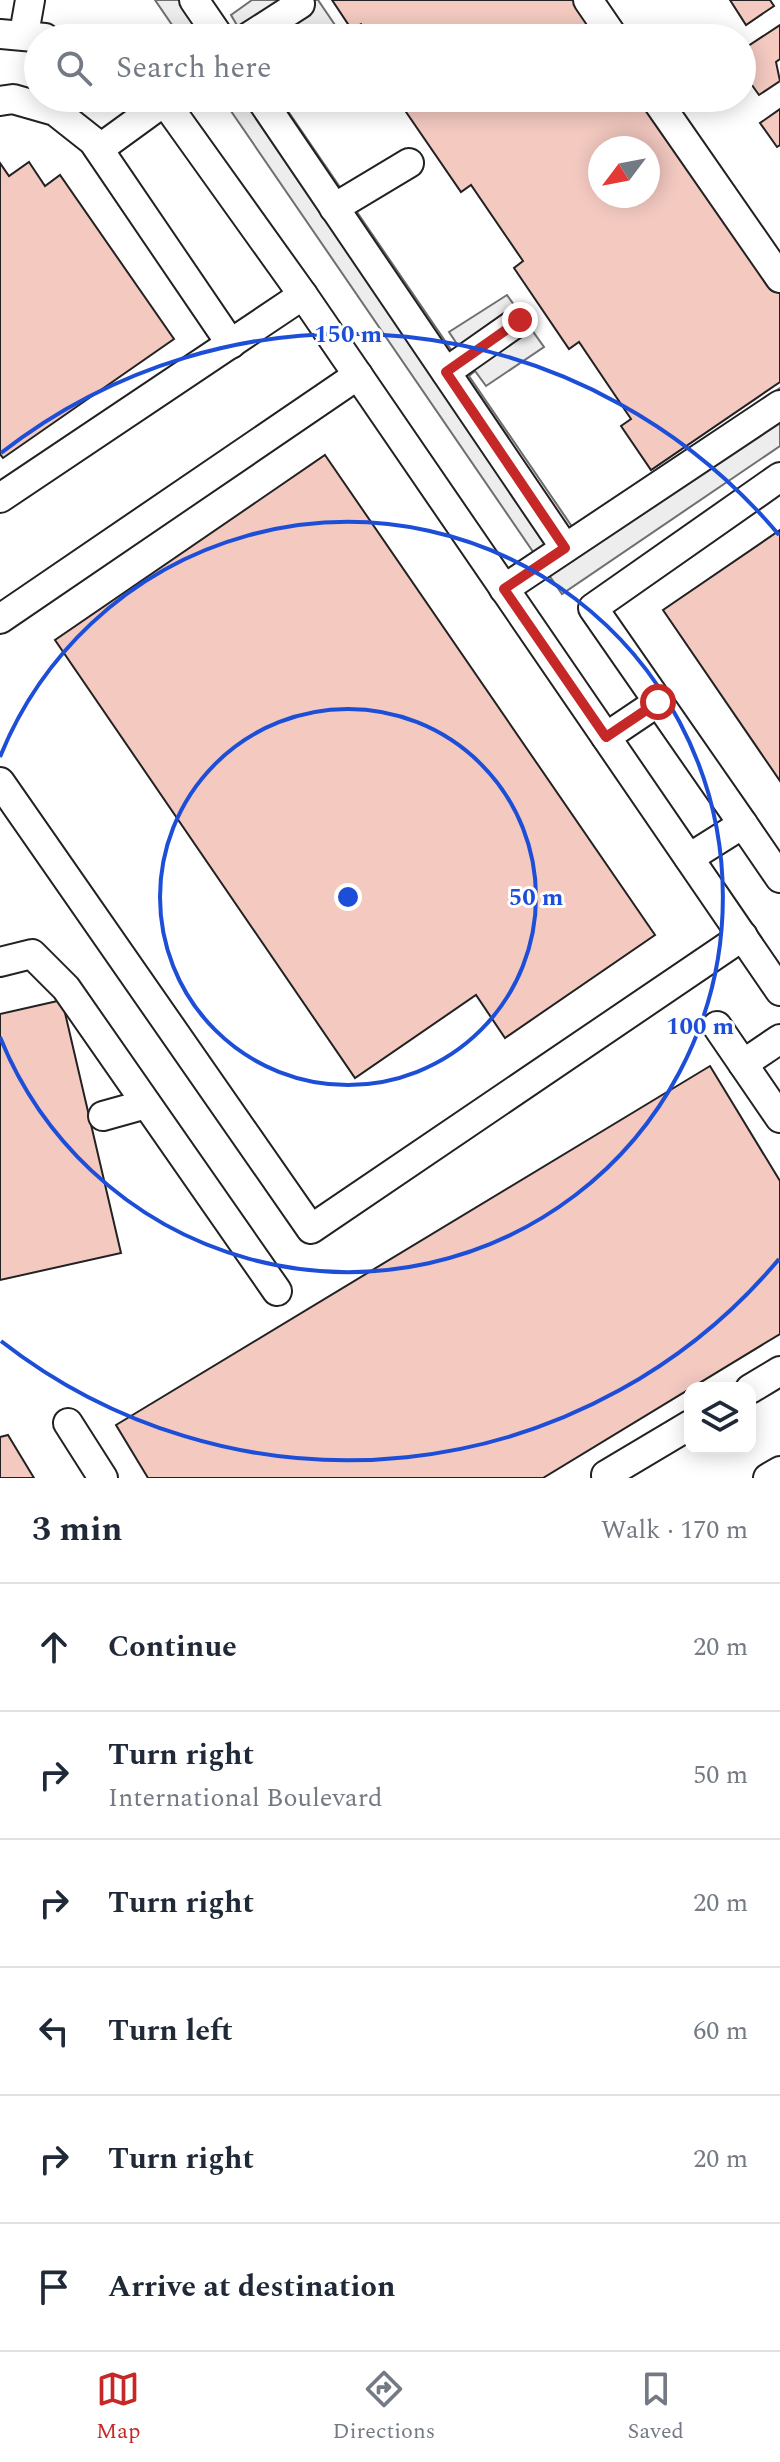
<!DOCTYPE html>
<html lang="en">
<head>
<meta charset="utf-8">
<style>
	:root { --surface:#fff; --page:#f6f6f7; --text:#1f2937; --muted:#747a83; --line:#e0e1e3; --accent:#c62828 }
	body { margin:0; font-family:Spectral,serif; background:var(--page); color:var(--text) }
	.controls { position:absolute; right:24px; bottom:24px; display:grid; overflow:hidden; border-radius:16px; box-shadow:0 4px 20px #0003 }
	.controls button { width:72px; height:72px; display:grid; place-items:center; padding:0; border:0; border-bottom:2px solid var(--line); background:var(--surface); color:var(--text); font:40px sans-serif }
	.compass { position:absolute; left:588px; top:136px; width:72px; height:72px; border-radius:50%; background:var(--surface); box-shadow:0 4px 20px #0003; rotate:238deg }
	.stop { position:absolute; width:24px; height:24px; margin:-18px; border:6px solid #c62828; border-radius:50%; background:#fff }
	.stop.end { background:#c62828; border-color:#fff; box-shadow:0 2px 8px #0008 }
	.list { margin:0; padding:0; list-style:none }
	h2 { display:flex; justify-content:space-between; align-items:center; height:104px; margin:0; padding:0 32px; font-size:34px }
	h2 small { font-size:26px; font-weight:400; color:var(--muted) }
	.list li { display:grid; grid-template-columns:52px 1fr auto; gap:24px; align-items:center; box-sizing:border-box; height:128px; padding:0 32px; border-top:2px solid var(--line) }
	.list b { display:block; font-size:30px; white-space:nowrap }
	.list p { margin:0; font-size:26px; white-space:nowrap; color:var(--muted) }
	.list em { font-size:26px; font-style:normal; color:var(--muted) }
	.icon { flex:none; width:44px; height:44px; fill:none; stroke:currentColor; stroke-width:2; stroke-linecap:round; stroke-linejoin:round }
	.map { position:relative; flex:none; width:780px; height:1478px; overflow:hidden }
	.search { position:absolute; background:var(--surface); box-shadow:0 4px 20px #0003; left:24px; right:24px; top:24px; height:88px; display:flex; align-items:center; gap:20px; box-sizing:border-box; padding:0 28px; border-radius:44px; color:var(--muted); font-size:30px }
	.sheet { height:872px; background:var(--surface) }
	nav { display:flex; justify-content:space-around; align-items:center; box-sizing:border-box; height:112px; border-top:2px solid var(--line); background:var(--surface); font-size:22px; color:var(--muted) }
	nav a { display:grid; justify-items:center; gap:4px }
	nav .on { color:var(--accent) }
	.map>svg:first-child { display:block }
	.parking { fill:#ededed; stroke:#6f6f6f; stroke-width:2 }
	.building { fill:#f3c9c0; stroke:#222; stroke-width:2; fill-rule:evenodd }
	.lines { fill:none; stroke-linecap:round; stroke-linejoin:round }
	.minor-casing { stroke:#222; stroke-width:32 }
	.minor { stroke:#fff; stroke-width:28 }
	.route { stroke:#c62828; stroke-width:10 }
	.ring { fill:none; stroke:#1d4ed8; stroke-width:4 }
	.centre { fill:#1d4ed8; stroke:#fff; stroke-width:4 }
	.ring-label { font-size:24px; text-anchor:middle; font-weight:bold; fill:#1d4ed8; stroke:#fff; stroke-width:6; stroke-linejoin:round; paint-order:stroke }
</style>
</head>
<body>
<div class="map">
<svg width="780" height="1478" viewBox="0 0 780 1478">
	<rect width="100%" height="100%" fill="#fff"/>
	<g class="parking">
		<polygon points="155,0 211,0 234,34 241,32 231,15 252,0 318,0 335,25 316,38 181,38"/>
		<polygon points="222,98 279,98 452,351 459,347 449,332 507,295 544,347 486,386 475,371 469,376 573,528 780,388 780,446 562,594"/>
	</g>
	<g class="building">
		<polygon points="332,0 583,0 609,38 371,38 361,24 352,30"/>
		<polygon points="730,0 770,0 774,6 746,25"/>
		<polygon points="780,25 780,59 776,62 780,81 759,95 742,71 742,50"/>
		<path d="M411 98H650L780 288V382L651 470 621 426 631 419 579 342 569 349 514 268 523 261 471 185 461 192 404 109 414 102ZM600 148H648V196H600Z"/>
		<polygon points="780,109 780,145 777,147 760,123"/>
		<polygon points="29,162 45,186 60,175 174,339 3,458 0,454 0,163 9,176"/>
		<polygon points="325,455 655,935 505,1038 476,995 355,1078 55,640"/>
		<polygon points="780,530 780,781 663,610"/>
		<polygon points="62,1000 121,1253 0,1280 0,1014"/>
		<polygon points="710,1066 780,1181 780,1334 543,1478 148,1478 116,1425"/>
		<polygon points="8,1435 34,1478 0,1478 0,1437"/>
	</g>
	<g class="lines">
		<defs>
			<g id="minor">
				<polyline points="194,0 220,38"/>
				<polyline points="588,0 614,38"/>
				<polyline points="0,34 45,38"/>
				<polyline points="24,34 30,0"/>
				<polyline points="247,38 300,4"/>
				<polyline points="162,98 303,295 780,991"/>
				<polyline points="260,98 565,548"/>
				<polyline points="655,98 780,278"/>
				<polyline points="0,101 13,99 55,111 93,141 231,344"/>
				<polyline points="99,149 165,101"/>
				<polyline points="334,208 409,163"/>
				<polyline points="446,372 520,320"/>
				<polyline points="0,498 303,295"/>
				<polyline points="504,589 780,405"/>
				<polyline points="0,619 358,375"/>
				<polyline points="606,737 658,702"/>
				<polyline points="0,782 311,1229 743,936"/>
				<polyline points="743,824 593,608 780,477"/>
				<polyline points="689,858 743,824 780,878"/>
				<polyline points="0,962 32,954 66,988 277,1291"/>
				<polyline points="717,1026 780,1118"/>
				<polyline points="743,1064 780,1039"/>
				<polyline points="103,1116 146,1104"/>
				<polyline points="750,1389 780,1371"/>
				<polyline points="68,1423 103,1478"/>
				<polyline points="608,1478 606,1475 690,1425"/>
				<polyline points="768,1478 780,1471"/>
			</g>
		</defs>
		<use href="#minor" class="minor-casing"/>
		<use href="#minor" class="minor"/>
	</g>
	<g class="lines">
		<polyline class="route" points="520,320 446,372 565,548 504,589 606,737 658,702"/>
	</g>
	<g class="ring">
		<circle cx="348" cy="897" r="188"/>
		<path d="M0 757A375 375 0 1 1 0 1037"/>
		<path d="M779 1259A563 563 0 0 1 1 1341M1 453A563 563 0 0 1 779 535"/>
	</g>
	<circle cx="348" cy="897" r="12" class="centre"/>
	<g class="ring-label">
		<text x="348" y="342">150 m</text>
		<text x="536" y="905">50 m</text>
		<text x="700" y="1034">100 m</text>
	</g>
</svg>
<div class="controls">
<button><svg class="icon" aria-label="layers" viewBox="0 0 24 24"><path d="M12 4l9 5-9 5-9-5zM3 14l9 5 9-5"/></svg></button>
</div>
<svg class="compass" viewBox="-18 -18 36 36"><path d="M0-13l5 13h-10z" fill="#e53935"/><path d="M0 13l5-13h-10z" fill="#747a83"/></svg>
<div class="stop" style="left:658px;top:702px"></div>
<div class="stop end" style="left:520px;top:320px"></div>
<div class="search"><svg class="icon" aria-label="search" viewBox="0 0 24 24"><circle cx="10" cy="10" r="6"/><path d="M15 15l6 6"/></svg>Search here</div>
</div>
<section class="sheet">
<h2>3 min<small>Walk · 170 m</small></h2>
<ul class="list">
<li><svg class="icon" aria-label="ahead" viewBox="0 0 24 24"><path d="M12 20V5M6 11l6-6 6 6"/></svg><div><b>Continue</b></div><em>20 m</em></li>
<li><svg class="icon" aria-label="right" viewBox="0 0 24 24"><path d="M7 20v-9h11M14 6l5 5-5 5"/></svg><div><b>Turn right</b><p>International Boulevard</p></div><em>50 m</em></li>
<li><svg class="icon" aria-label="right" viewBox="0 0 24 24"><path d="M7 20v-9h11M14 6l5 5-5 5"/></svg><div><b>Turn right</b></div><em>20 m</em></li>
<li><svg class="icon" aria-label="left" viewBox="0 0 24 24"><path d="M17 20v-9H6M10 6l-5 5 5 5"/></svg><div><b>Turn left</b></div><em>60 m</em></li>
<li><svg class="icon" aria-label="right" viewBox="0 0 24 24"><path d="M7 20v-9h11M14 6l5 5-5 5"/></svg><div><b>Turn right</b></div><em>20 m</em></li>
<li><svg class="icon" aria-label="arrive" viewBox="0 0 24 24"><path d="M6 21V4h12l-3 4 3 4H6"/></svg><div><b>Arrive at destination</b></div></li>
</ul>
</section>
<nav>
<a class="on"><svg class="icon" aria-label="map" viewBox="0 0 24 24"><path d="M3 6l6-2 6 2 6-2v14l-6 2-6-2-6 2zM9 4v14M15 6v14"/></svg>Map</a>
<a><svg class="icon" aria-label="directions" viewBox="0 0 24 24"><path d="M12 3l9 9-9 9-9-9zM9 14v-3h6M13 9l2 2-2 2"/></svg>Directions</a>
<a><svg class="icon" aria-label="saved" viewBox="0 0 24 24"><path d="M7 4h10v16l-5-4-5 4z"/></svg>Saved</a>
</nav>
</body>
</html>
